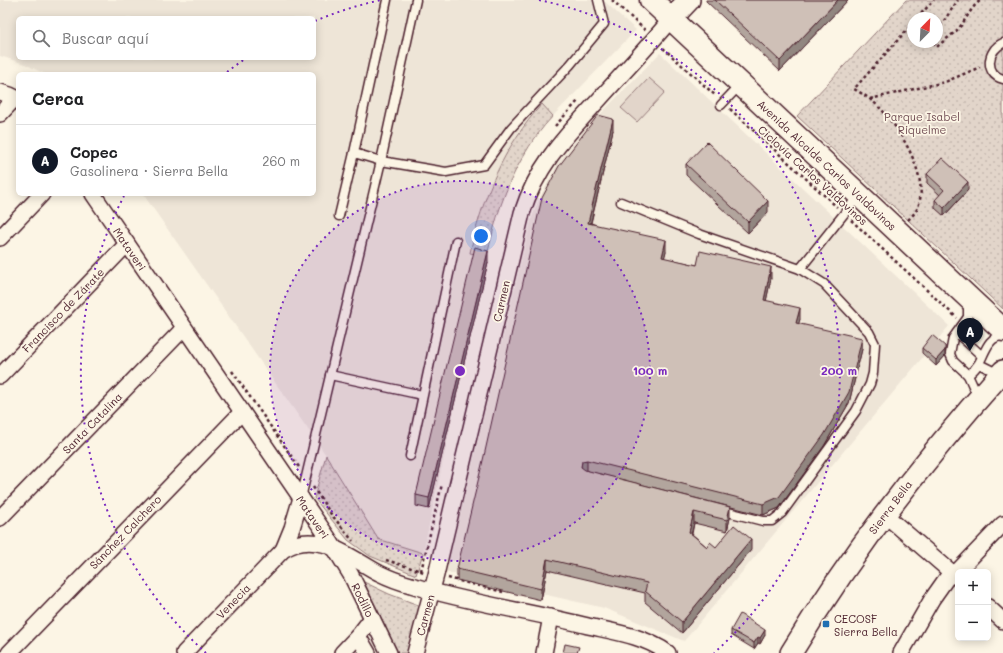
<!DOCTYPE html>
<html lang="es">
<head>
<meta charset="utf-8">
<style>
	:root { --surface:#fff; --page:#f2f2f2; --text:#202124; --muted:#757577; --line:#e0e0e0; --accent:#111827 }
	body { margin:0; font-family:Mali,sans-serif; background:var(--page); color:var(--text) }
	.controls { position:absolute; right:12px; bottom:12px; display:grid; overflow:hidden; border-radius:6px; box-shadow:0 2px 10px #0003 }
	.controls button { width:36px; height:36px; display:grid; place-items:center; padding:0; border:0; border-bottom:1px solid var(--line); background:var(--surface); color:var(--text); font:20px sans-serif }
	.compass { position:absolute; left:907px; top:12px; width:36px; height:36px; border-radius:50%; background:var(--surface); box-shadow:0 2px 10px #0003; rotate:24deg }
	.you { position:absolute; left:481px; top:236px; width:14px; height:14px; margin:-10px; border:3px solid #fff; border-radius:50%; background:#1a73e8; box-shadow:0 0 0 6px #1a73e833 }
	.badge { display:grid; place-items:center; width:26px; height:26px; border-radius:50%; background:var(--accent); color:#fff; font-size:13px; font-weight:700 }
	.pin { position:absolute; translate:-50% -33px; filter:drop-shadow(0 1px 2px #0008) }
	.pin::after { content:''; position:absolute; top:21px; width:14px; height:12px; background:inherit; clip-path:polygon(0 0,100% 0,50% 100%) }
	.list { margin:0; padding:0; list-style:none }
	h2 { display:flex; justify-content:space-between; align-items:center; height:52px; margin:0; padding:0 16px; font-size:17px }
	h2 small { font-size:13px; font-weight:400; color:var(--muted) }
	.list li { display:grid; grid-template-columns:26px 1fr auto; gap:12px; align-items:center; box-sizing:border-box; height:72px; padding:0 16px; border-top:1px solid var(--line) }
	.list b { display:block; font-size:15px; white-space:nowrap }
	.list p { margin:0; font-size:13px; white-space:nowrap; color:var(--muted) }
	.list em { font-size:13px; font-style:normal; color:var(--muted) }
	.icon { flex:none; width:22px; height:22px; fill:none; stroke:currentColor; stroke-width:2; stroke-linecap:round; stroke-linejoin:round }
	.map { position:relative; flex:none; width:1003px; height:653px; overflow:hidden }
	.search { position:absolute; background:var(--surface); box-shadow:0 2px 10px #0003; left:16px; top:16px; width:300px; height:44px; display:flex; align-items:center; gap:10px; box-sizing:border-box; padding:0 14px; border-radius:6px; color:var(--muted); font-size:15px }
	.panel { position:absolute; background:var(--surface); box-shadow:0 2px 10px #0003; left:16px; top:72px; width:300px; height:124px; border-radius:6px }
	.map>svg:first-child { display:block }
	.built { fill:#eee5d7; fill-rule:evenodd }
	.grass { fill:url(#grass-dots); stroke:#967a7a; fill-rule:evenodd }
	.garden { fill:#e2d5ca; stroke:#967a7a }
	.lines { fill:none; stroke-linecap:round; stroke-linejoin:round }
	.lane-casing { stroke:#4a1f2b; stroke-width:11 }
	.street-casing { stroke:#4a1f2b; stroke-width:18 }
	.secondary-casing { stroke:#4a1f2b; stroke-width:24 }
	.primary-casing { stroke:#4a1f2b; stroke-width:25 }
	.path { stroke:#4a1f2b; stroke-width:2.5; stroke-dasharray:3 3; stroke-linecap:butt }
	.lane { stroke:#fcf5e5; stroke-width:8 }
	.street { stroke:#fcf5e5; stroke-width:15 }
	.secondary { stroke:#fcf5e5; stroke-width:21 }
	.primary { stroke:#fcf5e5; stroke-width:22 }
	.wall { fill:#b2a59d; stroke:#4a1f2b }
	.shaded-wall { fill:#918680; stroke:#4a1f2b }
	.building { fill:#cfc0b7; stroke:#4a1f2b }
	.ring { fill:none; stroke:#7b2cbf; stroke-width:2; stroke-dasharray:2 4 }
	.poi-dot { fill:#1f6fb2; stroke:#fcf5e5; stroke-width:1.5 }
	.labels { text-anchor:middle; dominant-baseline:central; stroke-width:3.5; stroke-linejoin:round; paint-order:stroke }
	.park-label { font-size:11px; fill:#704c53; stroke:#fcf5e5 }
	.street-label { font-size:11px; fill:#4a1f2b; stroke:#fcf5e5 }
	.poi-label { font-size:11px; fill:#4a1f2b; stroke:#fcf5e5; text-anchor:start }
	.centre { fill:#7b2cbf; stroke:#fcf5e5; stroke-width:2 }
	.ring-label { font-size:12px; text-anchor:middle; font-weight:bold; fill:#7b2cbf; stroke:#fcf5e5; stroke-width:3.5; stroke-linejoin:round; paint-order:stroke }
</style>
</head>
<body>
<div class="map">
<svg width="1003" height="653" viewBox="0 0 1003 653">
	<defs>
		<pattern id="grass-dots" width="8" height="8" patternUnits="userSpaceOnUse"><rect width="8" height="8" fill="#e2d5ca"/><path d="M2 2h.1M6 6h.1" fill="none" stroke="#c3b6ae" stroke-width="1.8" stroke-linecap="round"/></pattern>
	</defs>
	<rect width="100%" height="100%" fill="#fcf5e5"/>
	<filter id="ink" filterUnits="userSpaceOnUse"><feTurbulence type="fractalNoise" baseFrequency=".025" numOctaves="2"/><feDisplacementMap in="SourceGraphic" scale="8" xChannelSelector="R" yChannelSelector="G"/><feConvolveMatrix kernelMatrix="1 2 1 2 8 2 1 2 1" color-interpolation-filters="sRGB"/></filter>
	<g filter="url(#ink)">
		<g class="built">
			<path d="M0 0H603L636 30 553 116 542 104 521 128 513 142 490 186 477 221 470 253 487 256 423 553 378 539 326 455 143 194H314V74H45L25 64 0 56ZM18 18H314V58H18Z"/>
			<polygon points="660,53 949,326 684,641 604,608 446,572 531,220 539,199 558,163 581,134"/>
		</g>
		<g class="grass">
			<path d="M906 0H1003V309L797 116ZM913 18H937V42H913Z"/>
			<path d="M542 104 553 116C530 140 512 173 501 205 495 222 491 239 487 256L470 253C482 198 504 146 542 104Z"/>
			<polygon points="326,455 378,539 423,553 416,575 370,556 348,540 314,498"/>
			<polygon points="364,582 389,594 421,606 407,653 398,653"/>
		</g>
		<polygon class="garden" points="649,78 665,92 637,122 621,108"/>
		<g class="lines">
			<defs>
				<g id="lane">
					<path d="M1003 43C987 50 984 74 1003 79"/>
					<polyline points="721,105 740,85"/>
					<polyline points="354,153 381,161 446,172 484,165 511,128 570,65 604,24 598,0"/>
					<polyline points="621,202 699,234 800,269"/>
					<polyline points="339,216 354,153 387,0"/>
					<polyline points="968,303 968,317 953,338 950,354 953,361 968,375 978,397"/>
					<polyline points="957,333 982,356"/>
					<polyline points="979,364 999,374"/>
					<polyline points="330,375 422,395"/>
					<path d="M968 375C972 372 976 368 979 363 985 353 988 336 1003 336"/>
					<polyline points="410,456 456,241"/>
					<polyline points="301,498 381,161 416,0"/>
					<polyline points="720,510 763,521 772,521 782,513 856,411 870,384 873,373 875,344 869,332 824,284 800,269 859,195"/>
				</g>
				<g id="street">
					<polyline points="0,92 10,95 18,99"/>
					<polyline points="0,114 15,98"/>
					<polyline points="93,194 327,536 351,575 389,653"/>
					<polyline points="0,238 42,194"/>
					<polyline points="0,376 127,244"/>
					<polyline points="884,514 958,578"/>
					<polyline points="0,518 184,328"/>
					<polyline points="283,550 292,528 301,498"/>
					<polyline points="954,575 1003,524"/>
					<polyline points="988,607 1003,621"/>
					<polyline points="358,636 368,653"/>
					<polyline points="9,653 242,412"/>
					<path d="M184 653 283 550C317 528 349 557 379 573 389 578 400 582 411 585 468 603 529 611 588 626 615 632 644 636 668 653"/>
					<polyline points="342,653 358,636 372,618"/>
					<path d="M415 653 436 575 522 213C537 166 563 139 596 103 621 75 647 48 671 19"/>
					<polyline points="544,653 551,617"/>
					<polyline points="901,653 932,599 951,572"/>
				</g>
				<g id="secondary">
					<polyline points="671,19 689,0"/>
					<path d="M791 653C852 552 924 459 1003 371"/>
				</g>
				<polyline id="primary" points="651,0 1003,330"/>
			</defs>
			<use href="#lane" class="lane-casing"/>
			<use href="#street" class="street-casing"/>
			<use href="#secondary" class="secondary-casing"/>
			<use href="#primary" class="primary-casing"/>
			<g class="path">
				<polyline points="612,0 646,31"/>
				<polyline points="917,18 934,0"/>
				<polyline points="937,31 958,0"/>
				<path d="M934 42 937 47C943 41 951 36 957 30 966 21 970 8 981 0"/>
				<polyline points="663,48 716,96"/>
				<polyline points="870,99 945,82 980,67"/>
				<polyline points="730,109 837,207"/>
				<polyline points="555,126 579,100"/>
				<polyline points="851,220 957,318"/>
				<path d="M908 220C911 217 914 214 916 211 933 181 900 128 879 107 872 100 863 94 854 89L913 23"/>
				<polyline points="232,371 299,467"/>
				<polyline points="313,487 331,514 353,541"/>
				<polyline points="386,560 424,572"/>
				<polyline points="421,571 442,484"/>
				<polyline points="448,578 503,592"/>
			</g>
			<use href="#lane" class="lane"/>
			<use href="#street" class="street"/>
			<use href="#secondary" class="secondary"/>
			<use href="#primary" class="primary"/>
		</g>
		<g class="wall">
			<polygon points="706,0 848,0 780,71 706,1"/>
			<polygon points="613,130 591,223 666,251 664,258 697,265 771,278 766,301 800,319 798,324 862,349 849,403 824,446 779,508 763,515 587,471 730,518 727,531 694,523 692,534 707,547 751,550 682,633 645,602 645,593 547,570 541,600 457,580 457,569"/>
			<polygon points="686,164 768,212 748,233 686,175"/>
			<polygon points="927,174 968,190 944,216 935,208 935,200 940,195 927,183"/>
			<polygon points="488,262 429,509 416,506 416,495"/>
			<polygon points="945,346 945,356 936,366 922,353 922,348"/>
			<polygon points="731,630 765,635 760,644 758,643 754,649 731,635"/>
		</g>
		<g class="shaded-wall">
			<polygon points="838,0 848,0 780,71 780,61"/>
			<polygon points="613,119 613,130 588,234 588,223"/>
			<polygon points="968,182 968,190 944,216 944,208"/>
			<polygon points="768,201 768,212 748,233 748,222"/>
			<polygon points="666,240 666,251 662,268 662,257"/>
			<polygon points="488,251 488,262 429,509 429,498"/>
			<polygon points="771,267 771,278 764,311 764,300"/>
			<polygon points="800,308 800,319 796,334 796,323"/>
			<polygon points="862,338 862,349 849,403 824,446 779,508 763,515 763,504"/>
			<polygon points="945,350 945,356 936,366 936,360"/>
			<polygon points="587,460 587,471 582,472 581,467 582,461"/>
			<polygon points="730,507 730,518 727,531 727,520"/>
			<polygon points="694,512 694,523 689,543 689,532"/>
			<polygon points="751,539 751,550 682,633 682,622"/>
			<polygon points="547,559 547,570 541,600 541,589"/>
			<polygon points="765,630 765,635 760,644 760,638"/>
			<polygon points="758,637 758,643 754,649 754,643"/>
		</g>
		<g class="building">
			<polygon points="715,0 838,0 780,61"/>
			<polygon points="598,115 613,119 588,223 666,240 662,257 697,265 700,251 771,267 764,300 800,308 796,323 862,338 849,392 824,435 779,497 763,504 587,460 582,461 581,467 585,470 730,507 727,520 694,512 689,532 707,547 710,542 716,547 734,525 751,539 682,622 645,591 647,583 547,559 541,589 457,569 484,456 542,198 559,166"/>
			<polygon points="707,142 768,201 748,222 686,164"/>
			<polygon points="942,158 968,182 944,208 935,200 944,190 927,174"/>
			<polygon points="475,247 488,251 429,498 416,495"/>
			<polygon points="932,335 945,346 945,350 936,360 922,348"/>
			<polygon points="740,614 765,630 760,638 758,637 754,643 731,630"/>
			<polygon points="565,644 579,647 577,653 563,653"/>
		</g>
	</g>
	<circle cx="460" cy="371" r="190" fill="#7b2cbf" fill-opacity=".12"/>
	<g class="ring">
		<circle cx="460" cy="371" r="190"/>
		<path d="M206 653A379 379 0 0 1 124 196M227 72A379 379 0 0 1 245 59M315 21A379 379 0 0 1 381 0M539 0A379 379 0 0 1 714 653"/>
	</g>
	<rect class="poi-dot" x="822" y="620" width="8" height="8" rx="2"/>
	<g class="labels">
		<g class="park-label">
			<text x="922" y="116">Parque Isabel<tspan x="922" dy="13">Riquelme</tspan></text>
		</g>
		<g class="street-label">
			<text transform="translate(827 165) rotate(43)">Avenida Alcalde Carlos Valdovinos</text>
			<text transform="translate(813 175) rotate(42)">Ciclovía Carlos Valdovinos</text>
			<text transform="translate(130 249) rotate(56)">Mataveri</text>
			<text transform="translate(501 301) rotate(-77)">Carmen</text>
			<text transform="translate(63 310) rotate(-46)">Francisco de Zárate</text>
			<text transform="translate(92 423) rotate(-46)">Santa Catalina</text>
			<text transform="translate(890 507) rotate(-53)">Sierra Bella</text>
			<text transform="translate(313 517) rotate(56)">Mataveri</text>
			<text transform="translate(125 532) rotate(-46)">Sánchez Calchero</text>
			<text transform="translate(363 600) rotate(64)">Rodillo</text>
			<text transform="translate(233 601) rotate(-46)">Venecia</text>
			<text transform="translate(425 615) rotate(-75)">Carmen</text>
		</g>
		<g class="poi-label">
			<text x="834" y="618">CECOSF<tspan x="834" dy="13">Sierra Bella</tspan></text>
		</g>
	</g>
	<circle cx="460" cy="371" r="6" class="centre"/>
	<g class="ring-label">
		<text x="650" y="375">100 m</text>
		<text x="839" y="375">200 m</text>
	</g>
</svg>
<div class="controls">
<button>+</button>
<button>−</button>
</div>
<svg class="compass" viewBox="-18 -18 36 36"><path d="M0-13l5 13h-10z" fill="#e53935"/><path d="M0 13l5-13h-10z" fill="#757577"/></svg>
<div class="you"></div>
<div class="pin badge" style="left:970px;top:351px">A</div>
<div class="search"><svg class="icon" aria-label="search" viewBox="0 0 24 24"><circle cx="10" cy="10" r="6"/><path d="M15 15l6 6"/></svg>Buscar aquí</div>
<section class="panel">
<h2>Cerca<small></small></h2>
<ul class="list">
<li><span class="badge">A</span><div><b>Copec</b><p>Gasolinera · Sierra Bella</p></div><em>260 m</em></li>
</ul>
</section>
</div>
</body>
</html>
